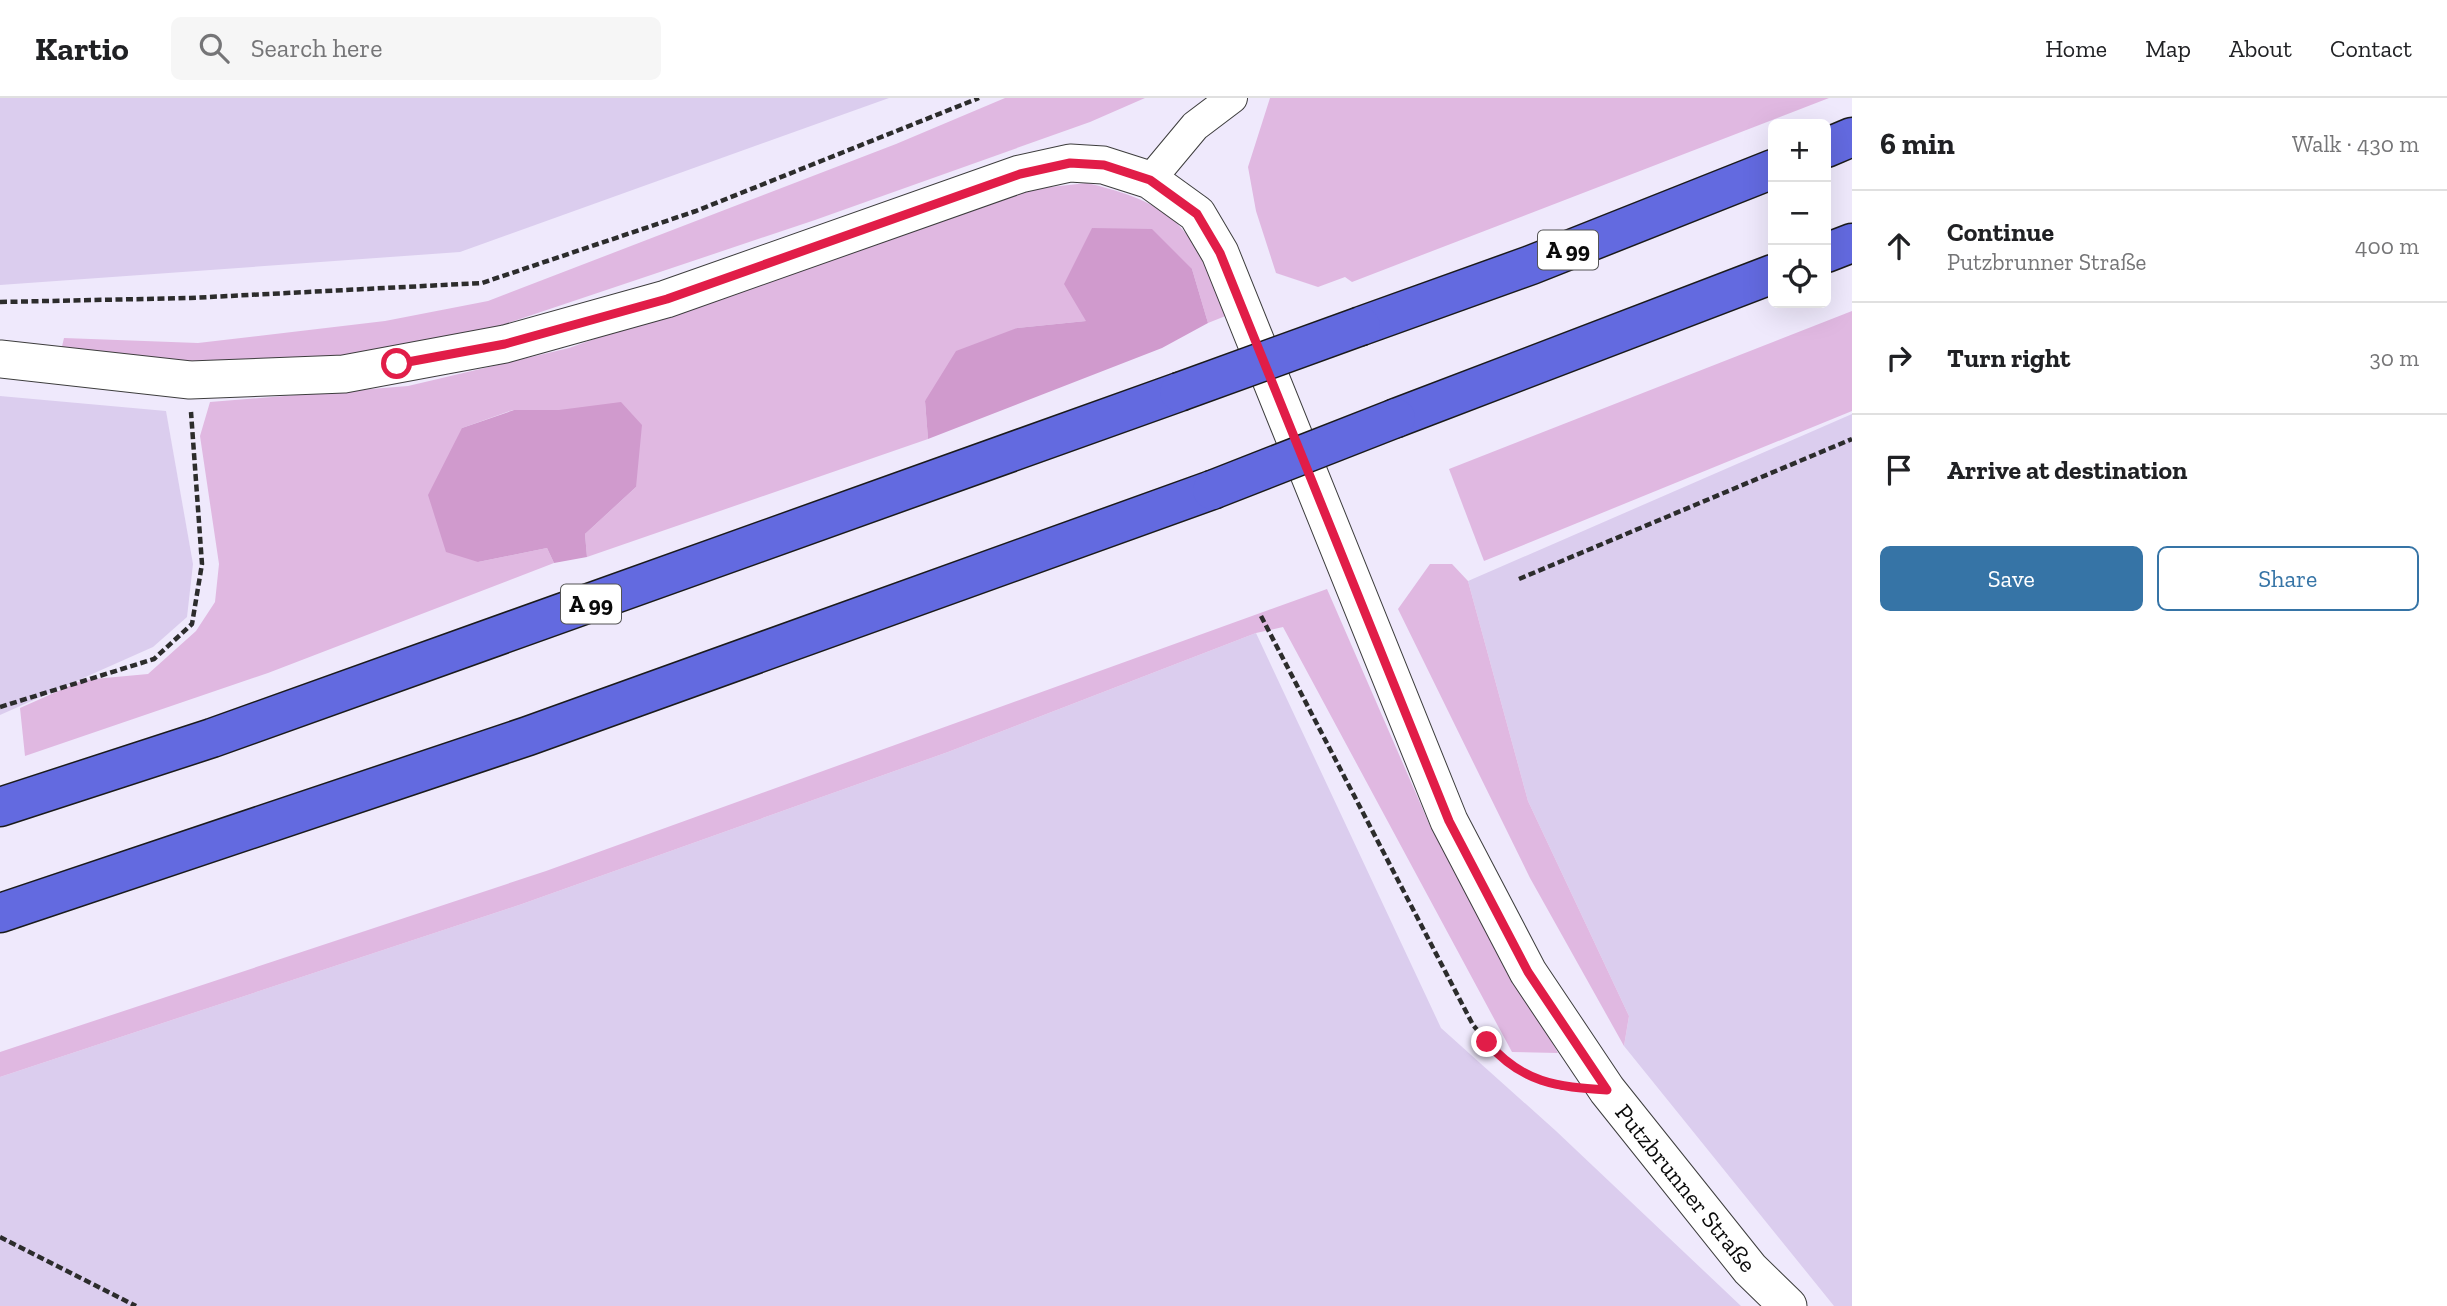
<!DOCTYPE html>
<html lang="en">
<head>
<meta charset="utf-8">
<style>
	:root { --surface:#fff; --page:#f6f6f6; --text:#202124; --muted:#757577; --line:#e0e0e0; --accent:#3674a6 }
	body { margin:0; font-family:"Zilla Slab",serif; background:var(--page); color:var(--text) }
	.controls { position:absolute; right:21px; top:21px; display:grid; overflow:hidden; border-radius:10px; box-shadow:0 7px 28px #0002 }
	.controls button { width:63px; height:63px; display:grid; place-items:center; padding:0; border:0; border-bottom:2px solid var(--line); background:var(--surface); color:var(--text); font:35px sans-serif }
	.stop { position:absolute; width:21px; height:21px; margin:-16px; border:5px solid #e11d48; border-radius:50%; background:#fff }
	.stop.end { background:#e11d48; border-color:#fff; box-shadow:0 2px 7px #0008 }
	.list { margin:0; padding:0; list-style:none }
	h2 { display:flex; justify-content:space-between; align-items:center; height:91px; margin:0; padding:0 28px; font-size:30px }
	h2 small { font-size:23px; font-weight:400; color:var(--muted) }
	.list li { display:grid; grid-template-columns:46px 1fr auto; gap:21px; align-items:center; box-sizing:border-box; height:112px; padding:0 28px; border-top:2px solid var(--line) }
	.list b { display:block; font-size:26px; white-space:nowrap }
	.list p { margin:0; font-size:23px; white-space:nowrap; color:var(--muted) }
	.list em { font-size:23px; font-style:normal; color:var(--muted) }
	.actions { display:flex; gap:14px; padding:21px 28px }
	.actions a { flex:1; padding:16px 0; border:2px solid var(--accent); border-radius:10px; text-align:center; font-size:24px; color:var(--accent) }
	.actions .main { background:var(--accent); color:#fff }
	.icon { flex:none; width:38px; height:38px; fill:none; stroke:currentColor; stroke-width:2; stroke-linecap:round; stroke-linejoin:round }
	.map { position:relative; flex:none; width:1852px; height:1208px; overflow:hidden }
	header { display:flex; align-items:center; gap:42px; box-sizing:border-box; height:98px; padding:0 35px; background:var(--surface); border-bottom:2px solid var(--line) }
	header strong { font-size:33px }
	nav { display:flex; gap:38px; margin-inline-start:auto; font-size:24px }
	.search { width:490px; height:63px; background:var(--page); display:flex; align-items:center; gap:18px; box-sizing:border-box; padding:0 24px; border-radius:10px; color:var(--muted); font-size:26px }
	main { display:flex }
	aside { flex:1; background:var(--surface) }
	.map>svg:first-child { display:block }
	.farmland { fill:#dbcdee }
	.green { fill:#e0b8e1 }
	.forest { fill:#d09acd }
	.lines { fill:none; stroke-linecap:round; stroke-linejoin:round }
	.minor-casing { stroke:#3d3d3d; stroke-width:32 }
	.tertiary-casing { stroke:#3d3d3d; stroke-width:39 }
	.motorway-casing { stroke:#1b1b1b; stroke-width:41 }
	.path { stroke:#2c2c2c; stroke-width:4.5; stroke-dasharray:7 3.5; stroke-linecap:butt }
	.minor { stroke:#fff; stroke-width:30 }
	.tertiary { stroke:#fff; stroke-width:37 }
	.motorway { stroke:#636ae0; stroke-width:38 }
	.motorway-bridge-casing { stroke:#1b1b1b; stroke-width:41; stroke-linecap:butt }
	.motorway-bridge { stroke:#636ae0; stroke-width:38 }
	.route { stroke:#e11d48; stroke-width:9 }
	.labels { text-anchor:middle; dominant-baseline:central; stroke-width:7; stroke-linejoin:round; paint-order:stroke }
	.shield { fill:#fff; stroke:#545454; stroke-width:2 }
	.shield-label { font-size:23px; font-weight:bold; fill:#0a0a0a }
	.street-label { font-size:24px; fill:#0a0a0a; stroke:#fff }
</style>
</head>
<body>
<header>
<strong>Kartio</strong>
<div class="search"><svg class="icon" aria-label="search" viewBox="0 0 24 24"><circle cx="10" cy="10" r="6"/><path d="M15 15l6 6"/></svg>Search here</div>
<nav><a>Home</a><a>Map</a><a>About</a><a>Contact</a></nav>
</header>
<main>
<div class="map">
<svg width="1852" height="1208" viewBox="0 0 1852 1208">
	<rect width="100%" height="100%" fill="#efe9fc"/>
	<g class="farmland">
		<polygon points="0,0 889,0 460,154 0,187"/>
		<polygon points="0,298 166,313 193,466 187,519 153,549 0,617"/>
		<polygon points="1852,316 1852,1208 1834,1208 1624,948 1629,918 1528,703 1468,483"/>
		<polygon points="1256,535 1441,930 1556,1033 1741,1208 0,1208 0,979 522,806 948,654"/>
	</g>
	<g class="green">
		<polygon points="1005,0 1145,0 1090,24 815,122 490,231 380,257 190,269 60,257 64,240 198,245 385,223 488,203 896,46"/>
		<polygon points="1270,0 1829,0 1352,184 1345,179 1318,189 1276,175 1256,113 1248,69"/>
		<path d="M1087 85C1183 108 1190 132 1228 217L1208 225 1192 171 1086 223 1017 230 925 303 928 341 587 459 585 436 636 389 559 312H513L462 330 478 464 547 450 554 465 268 575 25 658 20 610 83 582 148 576 196 533 215 504 219 466 200 338 210 304 408 288 569 250 1005 94Z"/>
		<polygon points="1852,213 1852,313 1484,463 1449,371"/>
		<polygon points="1430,466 1452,466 1468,483 1528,703 1629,918 1624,948 1530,780 1398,511"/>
		<polygon points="1327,491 1431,730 1558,955 1512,954 1283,529 1256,535 948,654 522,806 0,979 0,954 546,773"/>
	</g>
	<g class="forest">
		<polygon points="1092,130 1152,131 1192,171 1208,225 1162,250 928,341 925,303 956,253 1017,230 1086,223 1064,186"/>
		<polygon points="621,304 642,327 636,389 585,436 587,459 554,465 547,450 478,464 446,454 428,397 462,330 514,312 559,312"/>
	</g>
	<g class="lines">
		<defs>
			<polyline id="minor" points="1150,82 1195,28 1232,0"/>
			<polyline id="tertiary" points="0,261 190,282 344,276 505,246 666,201 1020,76 1070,65 1103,67 1150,82 1197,116 1220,155 1449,723 1528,874 1607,992 1750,1171 1788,1208"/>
			<g id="motorway">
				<polyline points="1826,50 1852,39"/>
				<polyline points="1826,155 1852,145"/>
				<polyline points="1361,228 1531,167 1773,71"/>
				<polyline points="1396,320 1773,176"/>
				<polyline points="0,709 212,640 1179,294"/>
				<polyline points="0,815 528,638 1212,392"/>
			</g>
		</defs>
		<use href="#minor" class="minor-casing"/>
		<use href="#tertiary" class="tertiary-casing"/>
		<use href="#motorway" class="motorway-casing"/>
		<g class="path">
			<polyline points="0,204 190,200 482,185 696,113 979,0"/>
			<polyline points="1519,481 1852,341"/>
			<path d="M1261 518 1473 927C1501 961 1521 980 1565 990"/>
			<polyline points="0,609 154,561 192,526 202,466 191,314"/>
			<polyline points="0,1139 136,1208"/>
		</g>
		<use href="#minor" class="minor"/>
		<use href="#tertiary" class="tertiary"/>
		<use href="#motorway" class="motorway"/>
		<defs>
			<g id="motorway-bridge">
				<polyline points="1179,294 1361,228"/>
				<polyline points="1212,392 1396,320"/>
			</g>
		</defs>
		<use href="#motorway-bridge" class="motorway-bridge-casing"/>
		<use href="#motorway-bridge" class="motorway-bridge"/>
	</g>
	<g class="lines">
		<path class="route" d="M397 266 505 246 667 201 1020 76 1070 65 1104 67 1150 82 1197 116 1220 155 1449 723 1528 874 1607 992C1557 989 1522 985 1487 944"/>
	</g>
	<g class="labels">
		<g class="shield">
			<rect x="1538" y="132.5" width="60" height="39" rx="5"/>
			<rect x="561" y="486.5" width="60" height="39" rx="5"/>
		</g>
		<g class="shield-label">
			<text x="1568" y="152">A 99</text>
			<text x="591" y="506">A 99</text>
		</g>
		<g class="street-label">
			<text transform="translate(1686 1090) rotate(51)">Putzbrunner Straße</text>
		</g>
	</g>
</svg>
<div class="controls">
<button>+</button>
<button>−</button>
<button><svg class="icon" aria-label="locate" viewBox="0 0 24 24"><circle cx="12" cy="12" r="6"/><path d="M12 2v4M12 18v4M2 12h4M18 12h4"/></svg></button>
</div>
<div class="stop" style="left:397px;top:266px"></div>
<div class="stop end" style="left:1487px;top:944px"></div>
</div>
<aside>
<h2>6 min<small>Walk · 430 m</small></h2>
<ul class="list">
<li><svg class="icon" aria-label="ahead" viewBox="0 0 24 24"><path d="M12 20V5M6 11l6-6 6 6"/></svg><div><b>Continue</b><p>Putzbrunner Straße</p></div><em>400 m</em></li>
<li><svg class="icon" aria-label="right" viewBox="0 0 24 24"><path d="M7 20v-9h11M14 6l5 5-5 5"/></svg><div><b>Turn right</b></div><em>30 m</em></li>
<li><svg class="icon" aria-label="arrive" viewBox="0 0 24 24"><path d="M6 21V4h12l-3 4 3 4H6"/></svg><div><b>Arrive at destination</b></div></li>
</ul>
<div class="actions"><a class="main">Save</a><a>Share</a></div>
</aside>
</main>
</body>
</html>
